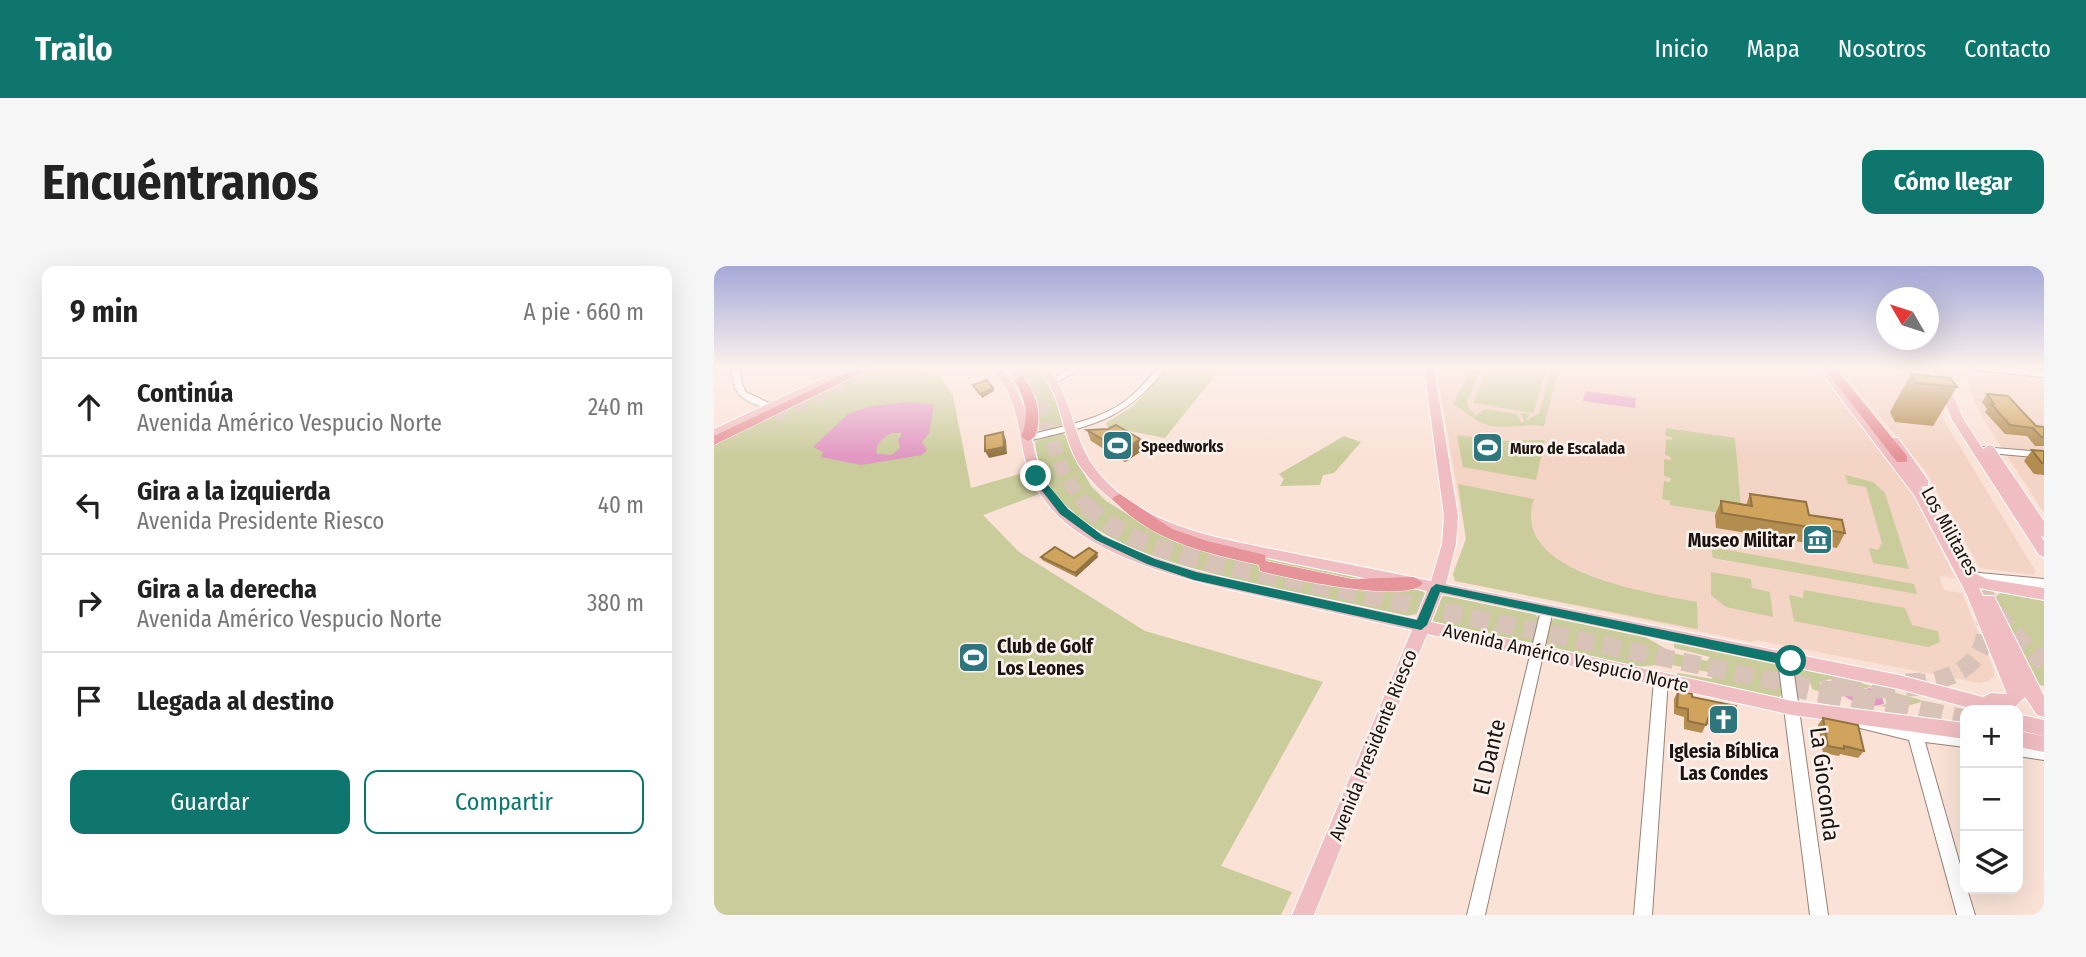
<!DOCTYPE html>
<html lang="es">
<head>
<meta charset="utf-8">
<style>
	:root { --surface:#fff; --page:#f6f6f6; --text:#222; --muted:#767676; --line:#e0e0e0; --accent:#0f766e }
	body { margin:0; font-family:"Fira Sans Condensed",sans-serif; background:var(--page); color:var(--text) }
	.controls { position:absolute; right:21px; bottom:21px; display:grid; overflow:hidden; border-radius:14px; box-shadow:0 7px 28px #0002 }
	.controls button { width:63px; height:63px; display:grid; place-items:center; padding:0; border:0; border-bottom:2px solid var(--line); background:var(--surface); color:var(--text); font:35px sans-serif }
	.compass { position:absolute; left:1162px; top:21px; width:63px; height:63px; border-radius:50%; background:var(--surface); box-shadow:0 7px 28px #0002; rotate:309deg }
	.stop { position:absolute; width:21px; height:21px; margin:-16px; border:5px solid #0f766e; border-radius:50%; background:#fff }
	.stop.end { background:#0f766e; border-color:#fff; box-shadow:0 2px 7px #0008 }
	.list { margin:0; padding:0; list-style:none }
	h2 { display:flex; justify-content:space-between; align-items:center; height:91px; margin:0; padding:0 28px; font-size:30px }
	h2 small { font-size:23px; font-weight:400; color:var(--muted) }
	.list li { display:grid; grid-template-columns:46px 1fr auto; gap:21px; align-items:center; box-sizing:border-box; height:98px; padding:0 28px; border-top:2px solid var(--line) }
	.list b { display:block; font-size:26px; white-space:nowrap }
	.list p { margin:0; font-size:23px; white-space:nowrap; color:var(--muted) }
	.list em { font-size:23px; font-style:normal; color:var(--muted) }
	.actions { display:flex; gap:14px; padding:21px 28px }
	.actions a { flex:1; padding:16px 0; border:2px solid var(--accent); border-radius:14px; text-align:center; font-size:24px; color:var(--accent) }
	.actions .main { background:var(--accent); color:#fff }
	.icon { flex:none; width:38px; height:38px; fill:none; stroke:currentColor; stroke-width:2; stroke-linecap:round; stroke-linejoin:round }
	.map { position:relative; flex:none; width:1330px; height:649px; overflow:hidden; border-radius:14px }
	header { display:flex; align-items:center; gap:42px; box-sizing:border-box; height:98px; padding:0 35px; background:var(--accent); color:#fff }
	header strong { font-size:33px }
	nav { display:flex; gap:38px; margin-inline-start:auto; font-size:24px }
	.intro { display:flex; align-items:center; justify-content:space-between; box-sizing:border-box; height:168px; padding:0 42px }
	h1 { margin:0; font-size:49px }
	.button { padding:18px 32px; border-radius:14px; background:var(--accent); color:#fff; font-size:24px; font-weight:700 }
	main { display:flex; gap:42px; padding:0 42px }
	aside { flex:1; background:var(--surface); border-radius:14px; box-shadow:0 7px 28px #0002 }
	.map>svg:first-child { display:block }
	.built { fill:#f3d4c5 }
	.green { fill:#cacc9c }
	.water { fill:#e198c2; fill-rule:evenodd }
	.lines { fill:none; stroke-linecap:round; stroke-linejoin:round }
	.highway-tunnel-far2 { stroke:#d9c3b9; stroke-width:14; stroke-dasharray:14 7; stroke-linecap:butt }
	.highway-tunnel-far1 { stroke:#d9c3b9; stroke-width:18; stroke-dasharray:18 9; stroke-linecap:butt }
	.highway-tunnel { stroke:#d9c3b9; stroke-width:23; stroke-dasharray:23 11; stroke-linecap:butt }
	.minor-casing { stroke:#988278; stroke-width:2 }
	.major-casing { stroke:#fff; stroke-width:2 }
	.highway-casing { stroke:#fff; stroke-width:1 }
	.minor { fill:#fff; fill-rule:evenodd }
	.major { fill:#f0bec2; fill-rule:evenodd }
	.highway { fill:#e69399; fill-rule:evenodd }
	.wall { fill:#b38d50 }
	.shaded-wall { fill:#927341 }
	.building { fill:#d0a45d; stroke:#927341; stroke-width:2 }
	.route { fill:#0f766e }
	.labels { text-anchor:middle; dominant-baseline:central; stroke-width:5; stroke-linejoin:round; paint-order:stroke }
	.far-poi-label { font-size:16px; font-weight:bold; fill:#1b130f; stroke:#fcf3ee; text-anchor:start }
	.street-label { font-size:19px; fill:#1b130f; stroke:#fcf3ee }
	.poi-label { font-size:19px; font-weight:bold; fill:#1b130f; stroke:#fcf3ee; text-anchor:end }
	.near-street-label { font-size:23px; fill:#1b130f; stroke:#fcf3ee }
</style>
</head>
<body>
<header>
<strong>Trailo</strong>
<nav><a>Inicio</a><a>Mapa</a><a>Nosotros</a><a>Contacto</a></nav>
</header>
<div class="intro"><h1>Encuéntranos</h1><a class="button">Cómo llegar</a></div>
<main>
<aside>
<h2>9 min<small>A pie · 660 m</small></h2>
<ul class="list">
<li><svg class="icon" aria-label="ahead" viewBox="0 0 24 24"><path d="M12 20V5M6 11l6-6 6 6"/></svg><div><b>Continúa</b><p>Avenida Américo Vespucio Norte</p></div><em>240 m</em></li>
<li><svg class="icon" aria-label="left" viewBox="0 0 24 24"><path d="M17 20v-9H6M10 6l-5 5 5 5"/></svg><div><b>Gira a la izquierda</b><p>Avenida Presidente Riesco</p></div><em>40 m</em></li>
<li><svg class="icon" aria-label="right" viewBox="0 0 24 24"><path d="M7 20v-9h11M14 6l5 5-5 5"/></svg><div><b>Gira a la derecha</b><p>Avenida Américo Vespucio Norte</p></div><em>380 m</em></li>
<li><svg class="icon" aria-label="arrive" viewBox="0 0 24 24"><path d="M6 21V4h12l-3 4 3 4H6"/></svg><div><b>Llegada al destino</b></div></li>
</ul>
<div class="actions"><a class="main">Guardar</a><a>Compartir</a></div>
</aside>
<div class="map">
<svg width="1330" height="649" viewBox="0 0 1330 649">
	<rect width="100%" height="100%" fill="#fae2d7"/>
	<g class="built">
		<polygon points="722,101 1104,101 1198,225 1241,312 1225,310 1230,324 1248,327 1280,404 1280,410 1275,415 1265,417 1042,374 1038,376 741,315 739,308 752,273"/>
		<polygon points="1124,101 1210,101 1226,148 1322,306 1319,309 1266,302 1210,203"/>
		<polygon points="1249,101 1324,103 1330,109 1330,247 1270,154 1259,132"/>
	</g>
	<g class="green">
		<polygon points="163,101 201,102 227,111 239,130 257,222 309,207 325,228 269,249 305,286 431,365 609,416 507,600 578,626 567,649 0,649 0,179"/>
		<path d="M295 101H324L342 123 350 159 325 164C326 144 325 130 314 112L304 114Z"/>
		<polygon points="455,101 508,101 451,172 394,161 392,157 419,140"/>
		<path d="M757 101H768L753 135 754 141 762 150 771 143 803 148 807 157 810 155 807 147 816 148 811 155 825 147 838 101H845L830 160C811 157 793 164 773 159 759 155 749 141 739 139Z"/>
		<polygon points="775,101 833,101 819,147 759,137"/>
		<polygon points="952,162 1021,172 1027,242 1024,250 956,239 956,235 948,233 950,215 956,216 957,212 950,210 950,193 957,194 957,191 951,189 952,173 958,174 958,171 951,170"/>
		<path d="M347 166 352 170 359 188 377 220 392 235 439 264 663 313 640 315 549 299 546 305 621 321 706 323 712 328 703 348 692 350C595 328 329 304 321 175Z"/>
		<polygon points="743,169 786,175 831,174 822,214 749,201"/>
		<polygon points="630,170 647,176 620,207 609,209 606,219 566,220 570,213 565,208"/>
		<polygon points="1131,209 1159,216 1171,227 1195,303 1159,297 1155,282 1164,284 1168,277 1152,221 1134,218"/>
		<path d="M744 218 820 233C794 308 939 327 983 336L984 363 741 315 739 308 752 273Z"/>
		<polygon points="997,281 1200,318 1203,328 999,292"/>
		<polygon points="997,306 1037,313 1038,322 1056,326 1059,351 1012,341 997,329"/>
		<polygon points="1090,324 1191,342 1198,359 1224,365 1226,376 1214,381 1080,355 1075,329 1089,332"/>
		<polygon points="1288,325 1330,330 1330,420 1321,418 1288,344 1283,341 1281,332"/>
		<polygon points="731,328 820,347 825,353 819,375 816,378 718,356 726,331"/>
		<polygon points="842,351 928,369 959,387 993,395 996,391 960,382 960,375 1059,397 1066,403 1068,428 1064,432 961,411 964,407 998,413 999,407 953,398 922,401 838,383 831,376 837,355"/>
		<path d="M1083 399 1207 434V436L1190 441 1187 435 1179 433 1181 442 1165 440 1173 438 1170 429 1156 421 1147 423C1137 417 1128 418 1117 413L1106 416 1108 425 1114 429 1098 423 1096 416 1090 414V420L1081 416 1079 400Z"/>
	</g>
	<g class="water">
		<polygon points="871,125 922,132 921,142 869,135"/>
		<path d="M192 136 220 139 215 167 208 176 213 184 208 189 147 199 107 191 109 186 99 181 134 148 158 140ZM178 167H188L184 175 186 182 178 189 163 188C160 179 170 170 178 167Z"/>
		<polygon points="1117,415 1129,422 1137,419 1147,424 1156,422 1168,430 1170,438 1160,440 1149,433 1140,436 1130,430 1119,432 1109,426 1107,418"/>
	</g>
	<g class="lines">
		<g class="highway-tunnel-far2">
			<path d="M302 101C342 145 331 198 374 240"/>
			<polyline points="60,149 167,101"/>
		</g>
		<g class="highway-tunnel-far1">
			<path d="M372 239C406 272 452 285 497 297L1080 419"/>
			<polyline points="1252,303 1293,361 1330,397"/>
			<polyline points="1117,417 1143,419"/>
			<path d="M1195 419C1224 416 1258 408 1269 378 1272 370 1271 359 1272 350"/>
		</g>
		<g class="highway-tunnel">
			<polyline points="1072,418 1251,455"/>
			<polyline points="1124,418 1164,421 1208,418"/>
		</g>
		<defs>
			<g id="minor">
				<path d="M17 101H25L28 118 32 126 55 137 67 134V138L55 143C28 135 19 130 17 101Z"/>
				<polygon points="359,101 369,101 342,117 335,115"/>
				<path d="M445 101H453C409 156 379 159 314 175L309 172 311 170C344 161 381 156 410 136 423 126 434 113 445 101Z"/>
				<polygon points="1258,101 1283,101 1330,105 1330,111 1262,104"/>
				<polygon points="1268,181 1330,186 1330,192 1265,186 1265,182"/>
				<polygon points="1254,306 1330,313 1330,321 1250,313 1248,310 1250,307"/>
				<polygon points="833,340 839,344 771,649 753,649 827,344"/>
				<polygon points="1071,389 1076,390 1078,394 1114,649 1096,649 1064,394 1066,390"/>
				<polygon points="947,409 952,410 954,414 938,649 920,649 940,414 942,410"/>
				<polygon points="1147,451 1201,463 1251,469 1251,481 1211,476 1251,616 1251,623 1253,623 1261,649 1243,649 1195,474 1142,461 1140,457 1142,453"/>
				<polygon points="1304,478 1330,482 1330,494 1304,490"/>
			</g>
			<g id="major">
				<polygon points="0,101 22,101 0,107"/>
				<polygon points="133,101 146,101 0,172 0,163"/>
				<path d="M276 101H287C323 138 310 192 342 231 391 290 500 309 571 325 615 334 658 343 702 353L713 325C669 316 626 307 582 298 508 282 421 270 371 207 353 185 351 158 342 133 338 121 330 111 323 101H333C360 133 357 169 380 201 426 264 516 274 587 289 630 297 674 306 717 315L728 278 730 250 710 101H720L744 250 742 278 732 318 1185 409 1269 431 1277 427 1293 428 1252 327 1200 229 1103 101H1113L1188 196 1174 175 1176 172H1184L1214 214V220L1207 221 1256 305 1273 313 1330 322V334L1265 322 1269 330H1280L1330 430V451L1323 449 1311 431 1298 444H1263L1185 423 728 328 717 356 1078 435 1251 457V473L1078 449 713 368 600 649H578L698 364C654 354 611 345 568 335 497 319 378 298 332 236 303 197 312 171 296 131 292 119 284 111 276 101Z"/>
				<polygon points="1217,101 1227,101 1250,154 1269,183 1275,179 1279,180 1330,255 1330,271 1327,270 1330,275 1330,291 1325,289 1238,154"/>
				<polygon points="1304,448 1330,454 1330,470 1304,464"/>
				<polygon points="1304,465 1330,470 1330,486 1304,481"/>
			</g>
			<g id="highway">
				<polygon points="145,101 160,101 0,179 0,170"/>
				<polygon points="1109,101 1121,101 1193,190 1193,196 1183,196"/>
				<path d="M306 110 310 111C323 131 329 149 321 171L314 175 307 171C316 150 311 133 300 114Z"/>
				<path d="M406 228 458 263 493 275 551 289 552 295 638 313 700 311 709 317C693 339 572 312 546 305L545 299C492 287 440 276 401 236L398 233 401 230Z"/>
			</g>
		</defs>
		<use href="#minor" class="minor-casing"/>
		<use href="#major" class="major-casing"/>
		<use href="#highway" class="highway-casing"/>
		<use href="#minor" class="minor"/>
		<use href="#major" class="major"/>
		<use href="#highway" class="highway"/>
	</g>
	<g class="wall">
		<polygon points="1197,108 1243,121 1219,160 1181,156 1176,146"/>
		<polygon points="1273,128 1322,160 1330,161 1330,180 1321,180 1313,170 1291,168 1271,146 1273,143 1268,136"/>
		<polygon points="373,164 426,173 429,184 411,196 377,175"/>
		<polygon points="1318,184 1330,185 1330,209 1320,208 1310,195"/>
		<polygon points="1036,228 1095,249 1131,267 1123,282 1002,262 1001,249 1007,235 1032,239"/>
		<polygon points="327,291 360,292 384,291 362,311 328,294"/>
		<polygon points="964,425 978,431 1022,457 1018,465 992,458 988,467 970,463 970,451 960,448 960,433"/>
		<polygon points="1109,452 1150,485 1144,492 1126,488 1125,490 1109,487 1104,459"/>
	</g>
	<g class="shaded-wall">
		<polygon points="279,122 280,125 268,132 266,128"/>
		<polygon points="289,166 292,174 293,188 275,192 271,185"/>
		<polygon points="426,173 429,184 411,196 408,185"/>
		<polygon points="383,287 384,291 362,311 361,307"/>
	</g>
	<g class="building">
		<polygon points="1197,108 1236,112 1243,121 1202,117"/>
		<polygon points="273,114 279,122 266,128 259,119"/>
		<polygon points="1273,128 1294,130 1322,160 1330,161 1330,171 1327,171 1319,162 1296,159 1277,138 1280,138"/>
		<polygon points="402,159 426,173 408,185 373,164 394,163"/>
		<polygon points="289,166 290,181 271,185 271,170"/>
		<polygon points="1318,184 1330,185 1330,197 1328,197"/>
		<polygon points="1036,228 1092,236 1095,249 1128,254 1131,267 1008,247 1007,235 1038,240"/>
		<polygon points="341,281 360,292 375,282 383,287 361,307 327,291"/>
		<polygon points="964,425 978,428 978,431 1022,440 1022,457 995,450 992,459 974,455 974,443 963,441"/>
		<polygon points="1109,452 1144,459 1150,485 1130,480 1130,483 1114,480"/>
	</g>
	<linearGradient id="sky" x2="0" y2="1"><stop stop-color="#a5a9d9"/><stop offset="0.53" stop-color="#fdf2ed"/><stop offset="1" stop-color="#fdf2ed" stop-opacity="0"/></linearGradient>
	<rect width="1330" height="191" fill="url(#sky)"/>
	<polygon class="route" points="318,208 325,208 354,243 389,270 441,293 482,306 703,354 717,322 722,318 1077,390 1083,395 1077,400 726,326 713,359 707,364 480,314 433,298 382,274 346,248 318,212"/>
	<defs>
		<symbol id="stadium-square" viewBox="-11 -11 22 22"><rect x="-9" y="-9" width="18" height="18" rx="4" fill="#2d767d" stroke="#fcf3ee"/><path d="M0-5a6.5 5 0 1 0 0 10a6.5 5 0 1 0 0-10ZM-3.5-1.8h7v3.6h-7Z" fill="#fff"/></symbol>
		<symbol id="museum-square" viewBox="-11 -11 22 22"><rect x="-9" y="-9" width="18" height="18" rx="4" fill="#2d767d" stroke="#fcf3ee"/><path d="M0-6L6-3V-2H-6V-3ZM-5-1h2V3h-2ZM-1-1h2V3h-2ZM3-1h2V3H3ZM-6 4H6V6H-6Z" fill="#fff"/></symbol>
		<symbol id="church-square" viewBox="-11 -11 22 22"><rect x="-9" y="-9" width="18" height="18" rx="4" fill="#2d767d" stroke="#fcf3ee"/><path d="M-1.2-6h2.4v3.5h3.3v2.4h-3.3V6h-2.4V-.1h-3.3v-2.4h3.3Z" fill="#fff"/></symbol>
	</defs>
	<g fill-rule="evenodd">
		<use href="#stadium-square" x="386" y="162" width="35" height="35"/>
		<use href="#stadium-square" x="756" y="164" width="35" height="35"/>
		<use href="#museum-square" x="1086" y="256" width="35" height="35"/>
		<use href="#stadium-square" x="242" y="374" width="35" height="35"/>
		<use href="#church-square" x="992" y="436" width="35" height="35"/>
	</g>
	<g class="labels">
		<g class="far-poi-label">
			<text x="427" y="180">Speedworks</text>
			<text x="796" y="182">Muro de Escalada</text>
		</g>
		<g class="street-label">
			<text transform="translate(1236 265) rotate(61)">Los Militares</text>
			<text transform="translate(852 392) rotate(13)">Avenida Américo Vespucio Norte</text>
			<text transform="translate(659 479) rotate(-68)">Avenida Presidente Riesco</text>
		</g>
		<g class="poi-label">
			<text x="1081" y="274">Museo Militar</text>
			<text x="283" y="380" text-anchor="start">Club de Golf<tspan x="283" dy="22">Los Leones</tspan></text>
			<text x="1010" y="485" text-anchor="middle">Iglesia Bíblica<tspan x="1010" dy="22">Las Condes</tspan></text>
		</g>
		<g class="near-street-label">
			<text transform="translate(775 491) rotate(-77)">El Dante</text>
			<text transform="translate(1111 518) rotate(83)">La Gioconda</text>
		</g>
	</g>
</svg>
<div class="controls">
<button>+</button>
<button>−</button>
<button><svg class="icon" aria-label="layers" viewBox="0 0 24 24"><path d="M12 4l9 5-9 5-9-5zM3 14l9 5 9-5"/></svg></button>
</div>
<svg class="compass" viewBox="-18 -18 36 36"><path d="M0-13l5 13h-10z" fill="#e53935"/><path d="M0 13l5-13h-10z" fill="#767676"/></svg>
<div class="stop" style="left:1077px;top:395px"></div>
<div class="stop end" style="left:322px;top:210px"></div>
</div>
</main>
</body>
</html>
